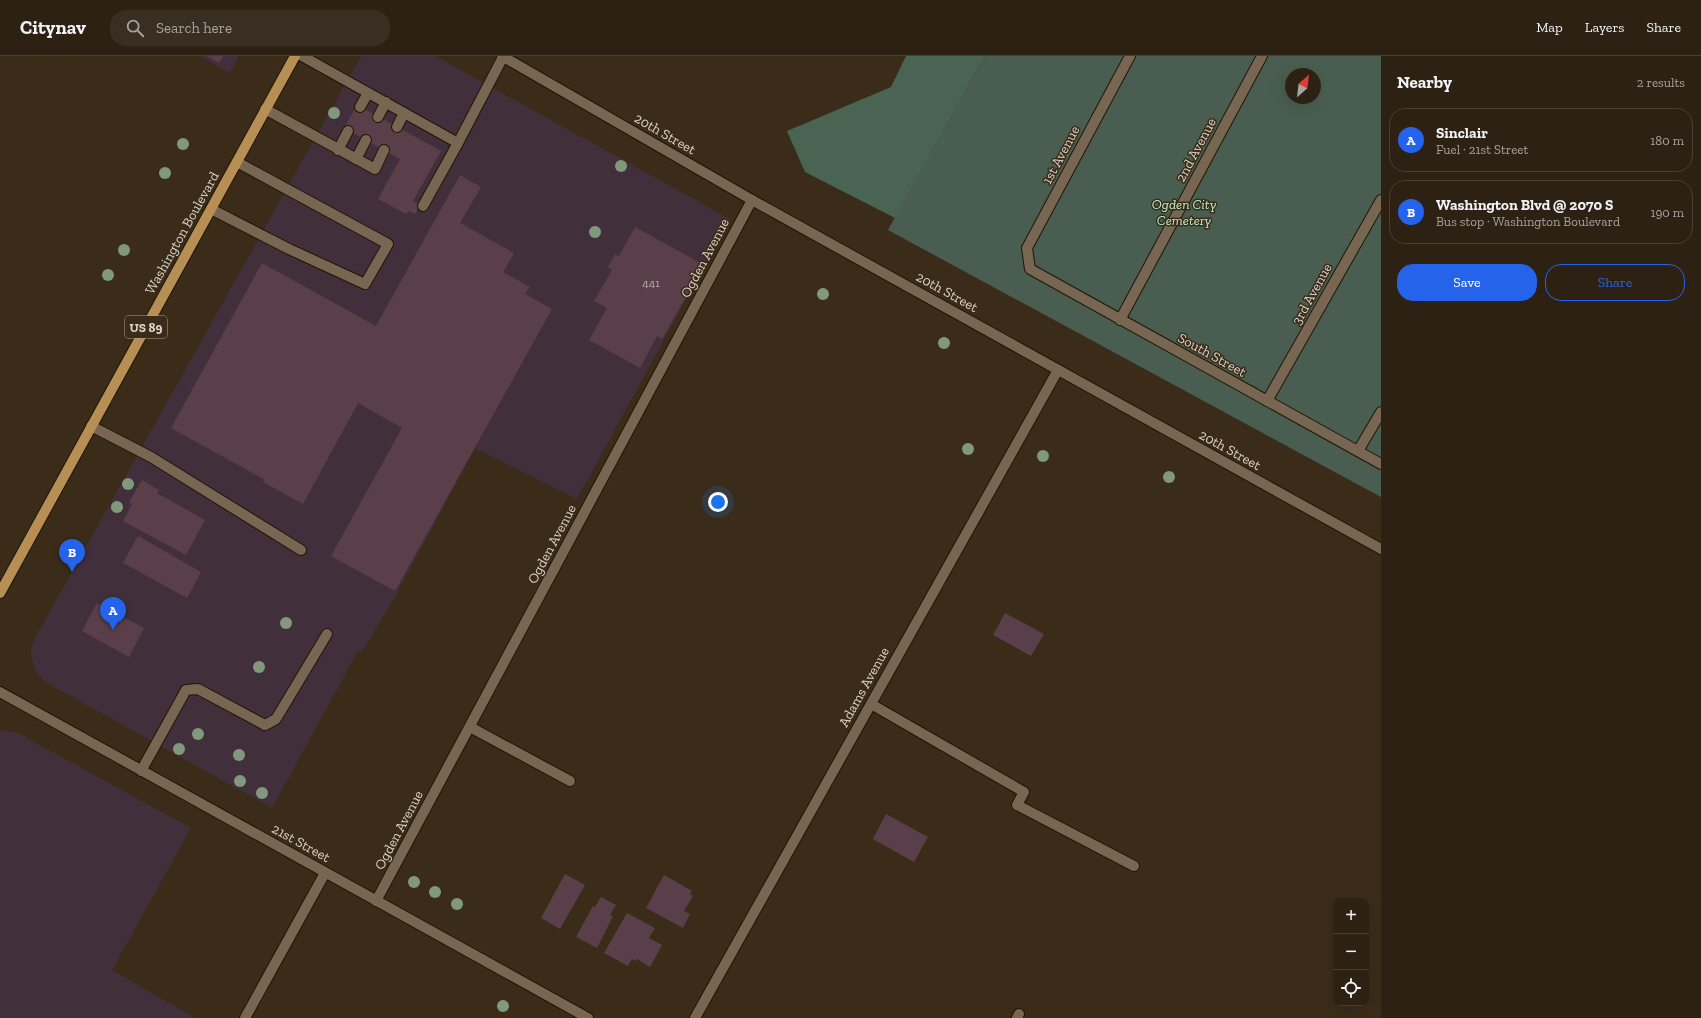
<!DOCTYPE html>
<html lang="en">
<head>
<meta charset="utf-8">
<style>
	:root { --surface:#2c2113; --page:#382e21; --text:#f1f3f6; --muted:#a6a3a0; --line:#483e33; --accent:#2563eb }
	body { margin:0; font-family:"Zilla Slab",serif; background:var(--page); color:var(--text) }
	.controls { position:absolute; right:12px; bottom:12px; display:grid; overflow:hidden; border-radius:8px; box-shadow:0 4px 16px #0002 }
	.controls button { width:36px; height:36px; display:grid; place-items:center; padding:0; border:0; border-bottom:1px solid var(--line); background:var(--surface); color:var(--text); font:20px sans-serif }
	.compass { position:absolute; left:1285px; top:12px; width:36px; height:36px; border-radius:50%; background:var(--surface); box-shadow:0 4px 16px #0002; rotate:28deg }
	.you { position:absolute; left:718px; top:446px; width:14px; height:14px; margin:-10px; border:3px solid #fff; border-radius:50%; background:#1a73e8; box-shadow:0 0 0 6px #1a73e833 }
	.badge { display:grid; place-items:center; width:26px; height:26px; border-radius:50%; background:var(--accent); color:#fff; font-size:13px; font-weight:700 }
	.pin { position:absolute; translate:-50% -33px; filter:drop-shadow(0 1px 2px #0008) }
	.pin::after { content:''; position:absolute; top:21px; width:14px; height:12px; background:inherit; clip-path:polygon(0 0,100% 0,50% 100%) }
	.list { margin:0; padding:0; list-style:none }
	h2 { display:flex; justify-content:space-between; align-items:center; height:52px; margin:0; padding:0 16px; font-size:17px }
	h2 small { font-size:13px; font-weight:400; color:var(--muted) }
	.list li { display:grid; grid-template-columns:26px 1fr auto; gap:12px; align-items:center; box-sizing:border-box; height:64px; margin:0 8px 8px; padding:0 8px; border:1px solid var(--line); border-radius:16px }
	.list b { display:block; font-size:15px; white-space:nowrap }
	.list p { margin:0; font-size:13px; white-space:nowrap; color:var(--muted) }
	.list em { font-size:13px; font-style:normal; color:var(--muted) }
	.actions { display:flex; gap:8px; padding:12px 16px }
	.actions a { flex:1; padding:9px 0; border:1px solid var(--accent); border-radius:16px; text-align:center; font-size:14px; color:var(--accent) }
	.actions .main { background:var(--accent); color:#fff }
	.icon { flex:none; width:22px; height:22px; fill:none; stroke:currentColor; stroke-width:2; stroke-linecap:round; stroke-linejoin:round }
	.map { position:relative; flex:none; width:1381px; height:962px; overflow:hidden }
	header { display:flex; align-items:center; gap:24px; box-sizing:border-box; height:56px; padding:0 20px; background:var(--surface); border-bottom:1px solid var(--line) }
	header strong { font-size:19px }
	nav { display:flex; gap:22px; margin-inline-start:auto; font-size:14px }
	.search { width:280px; height:36px; background:var(--page); display:flex; align-items:center; gap:10px; box-sizing:border-box; padding:0 14px; border-radius:16px; color:var(--muted); font-size:15px }
	main { display:flex }
	aside { flex:1; background:var(--surface) }
	.map>svg:first-child { display:block }
	.commercial { fill:#41303b }
	.green { fill:#495e50; fill-rule:evenodd }
	.forest { fill:#496452 }
	.building { fill:#5a3f4a }
	.lines { fill:none; stroke-linecap:round; stroke-linejoin:round }
	.lane-casing { stroke:#211403; stroke-width:12 }
	.street-casing { stroke:#211403; stroke-width:12 }
	.secondary-casing { stroke:#211403; stroke-width:12 }
	.primary-casing { stroke:#211403; stroke-width:12 }
	.lane { stroke:#776651; stroke-width:10 }
	.street { stroke:#776651; stroke-width:10 }
	.secondary { stroke:#776651; stroke-width:10 }
	.primary { stroke:#b78f55; stroke-width:10 }
	.tree { fill:#81987d }
	.labels { text-anchor:middle; dominant-baseline:central; stroke-width:3; stroke-linejoin:round; paint-order:stroke }
	.number-label { font-size:12px; fill:#bcaea8 }
	.shield { fill:#3a2c19; stroke:#aca194; stroke-width:1 }
	.shield-label { font-size:13px; font-weight:bold; fill:#ddd3c8 }
	.street-label { font-size:14px; fill:#ddd3c8; stroke:#3a2c19 }
	.park-label { font-size:14px; font-style:italic; fill:#bbf0ce; stroke:#3a2c19 }
</style>
</head>
<body>
<header>
<strong>Citynav</strong>
<div class="search"><svg class="icon" aria-label="search" viewBox="0 0 24 24"><circle cx="10" cy="10" r="6"/><path d="M15 15l6 6"/></svg>Search here</div>
<nav><a>Map</a><a>Layers</a><a>Share</a></nav>
</header>
<main>
<div class="map">
<svg width="1381" height="962" viewBox="0 0 1381 962">
	<rect width="100%" height="100%" fill="#3a2c19"/>
	<g class="commercial">
		<polygon points="200,0 239,0 230,17"/>
		<polygon points="361,0 435,0 730,163 577,443 475,392 395,541 361,597 358,595 272,752 44,625 35,614 33,608 31,594 35,582"/>
		<polygon points="0,674 18,677 191,772 112,914 195,962 0,962"/>
	</g>
	<path class="green" d="M985 0H1381V441L888 174ZM1291 18H1315V42H1291Z"/>
	<polygon class="forest" points="906,0 985,0 895,162 805,116 787,75 891,31"/>
	<g class="building">
		<polygon points="207,0 223,0 219,7"/>
		<polygon points="357,49 441,95 413,145 420,149 415,158 409,155 406,158 378,143 400,103 344,72"/>
		<polygon points="460,119 481,131 460,167 514,197 503,216 530,231 525,238 552,253 395,535 331,500 402,372 358,347 303,448 263,426 265,424 171,372 262,207 376,270"/>
		<polygon points="635,171 704,209 662,283 657,280 640,312 589,284 607,252 594,245 612,214 608,211 615,198 619,200"/>
		<polygon points="142,424 159,434 157,437 205,464 186,499 123,465 132,448 129,446"/>
		<polygon points="138,480 201,516 187,542 123,507"/>
		<polygon points="97,547 144,572 129,601 82,575"/>
		<polygon points="1005,557 1044,578 1031,600 993,579"/>
		<polygon points="886,758 928,781 914,806 873,783"/>
		<polygon points="565,818 585,829 560,873 541,862"/>
		<polygon points="664,819 692,835 690,838 693,840 684,855 690,858 683,872 646,852"/>
		<polygon points="601,841 616,849 610,859 613,860 597,892 576,881 593,850 595,851"/>
		<polygon points="627,857 655,872 649,882 662,889 650,911 637,903 636,905 632,903 628,910 604,897"/>
	</g>
	<g class="lines">
		<defs>
			<g id="lane">
				<polyline points="302,0 458,87 503,1"/>
				<polyline points="1130,0 1027,192 1030,213 1381,408"/>
				<polyline points="360,51 368,37"/>
				<polyline points="265,53 375,113 384,94"/>
				<polyline points="378,61 386,46"/>
				<polyline points="397,71 404,57"/>
				<polyline points="338,94 348,75"/>
				<polyline points="356,103 366,84"/>
				<polyline points="423,150 458,87"/>
				<polyline points="211,153 289,193 365,228 388,188 237,106"/>
				<polyline points="1120,264 1262,0"/>
				<polyline points="1267,345 1381,144"/>
				<polyline points="91,370 151,401 301,494"/>
				<polyline points="1358,395 1381,356"/>
				<polyline points="871,648 1024,736 1017,749 1134,810"/>
				<polyline points="470,671 570,725"/>
				<polyline points="141,715 186,634 198,633 265,669 276,663 327,578"/>
				<polyline points="1017,962 1019,958"/>
			</g>
			<g id="street">
				<polyline points="376,845 752,144"/>
				<polyline points="245,962 325,817"/>
				<polyline points="695,962 1058,314"/>
			</g>
			<g id="secondary">
				<polyline points="502,0 752,144 1381,493"/>
				<polyline points="0,636 588,962"/>
			</g>
			<polyline id="primary" points="0,537 295,0"/>
		</defs>
		<use href="#lane" class="lane-casing"/>
		<use href="#street" class="street-casing"/>
		<use href="#secondary" class="secondary-casing"/>
		<use href="#primary" class="primary-casing"/>
		<use href="#lane" class="lane"/>
		<use href="#street" class="street"/>
		<use href="#secondary" class="secondary"/>
		<use href="#primary" class="primary"/>
	</g>
	<g class="tree">
		<circle cx="334" cy="57" r="6"/>
		<circle cx="183" cy="88" r="6"/>
		<circle cx="621" cy="110" r="6"/>
		<circle cx="165" cy="117" r="6"/>
		<circle cx="595" cy="176" r="6"/>
		<circle cx="124" cy="194" r="6"/>
		<circle cx="108" cy="219" r="6"/>
		<circle cx="823" cy="238" r="6"/>
		<circle cx="944" cy="287" r="6"/>
		<circle cx="968" cy="393" r="6"/>
		<circle cx="1043" cy="400" r="6"/>
		<circle cx="1169" cy="421" r="6"/>
		<circle cx="128" cy="428" r="6"/>
		<circle cx="117" cy="451" r="6"/>
		<circle cx="286" cy="567" r="6"/>
		<circle cx="259" cy="611" r="6"/>
		<circle cx="198" cy="678" r="6"/>
		<circle cx="179" cy="693" r="6"/>
		<circle cx="239" cy="699" r="6"/>
		<circle cx="240" cy="725" r="6"/>
		<circle cx="262" cy="737" r="6"/>
		<circle cx="414" cy="826" r="6"/>
		<circle cx="435" cy="836" r="6"/>
		<circle cx="457" cy="848" r="6"/>
		<circle cx="503" cy="950" r="6"/>
	</g>
	<g class="labels">
		<g class="number-label">
			<text x="651" y="227">441</text>
		</g>
		<rect class="shield" x="125" y="260" width="42" height="22" rx="3"/>
		<g class="shield-label">
			<text x="146" y="271">US 89</text>
		</g>
		<g class="street-label">
			<text transform="translate(665 78) rotate(30)">20th Street</text>
			<text transform="translate(1196 94) rotate(-62)">2nd Avenue</text>
			<text transform="translate(1061 99) rotate(-62)">1st Avenue</text>
			<text transform="translate(182 177) rotate(-61)">Washington Boulevard</text>
			<text transform="translate(705 202) rotate(-62)">Ogden Avenue</text>
			<text transform="translate(947 236) rotate(29)">20th Street</text>
			<text transform="translate(1312 238) rotate(-61)">3rd Avenue</text>
			<text transform="translate(1212 299) rotate(29)">South Street</text>
			<text transform="translate(1230 394) rotate(29)">20th Street</text>
			<text transform="translate(552 488) rotate(-62)">Ogden Avenue</text>
			<text transform="translate(864 631) rotate(-61)">Adams Avenue</text>
			<text transform="translate(399 774) rotate(-62)">Ogden Avenue</text>
			<text transform="translate(301 787) rotate(29)">21st Street</text>
		</g>
		<g class="park-label">
			<text x="1184" y="148">Ogden City<tspan x="1184" dy="16">Cemetery</tspan></text>
		</g>
	</g>
</svg>
<div class="controls">
<button>+</button>
<button>−</button>
<button><svg class="icon" aria-label="locate" viewBox="0 0 24 24"><circle cx="12" cy="12" r="6"/><path d="M12 2v4M12 18v4M2 12h4M18 12h4"/></svg></button>
</div>
<svg class="compass" viewBox="-18 -18 36 36"><path d="M0-13l5 13h-10z" fill="#e53935"/><path d="M0 13l5-13h-10z" fill="#a6a3a0"/></svg>
<div class="you"></div>
<div class="pin badge" style="left:113px;top:574px">A</div>
<div class="pin badge" style="left:72px;top:516px">B</div>
</div>
<aside>
<h2>Nearby<small>2 results</small></h2>
<ul class="list">
<li><span class="badge">A</span><div><b>Sinclair</b><p>Fuel · 21st Street</p></div><em>180 m</em></li>
<li><span class="badge">B</span><div><b>Washington Blvd @ 2070 S</b><p>Bus stop · Washington Boulevard</p></div><em>190 m</em></li>
</ul>
<div class="actions"><a class="main">Save</a><a>Share</a></div>
</aside>
</main>
</body>
</html>
